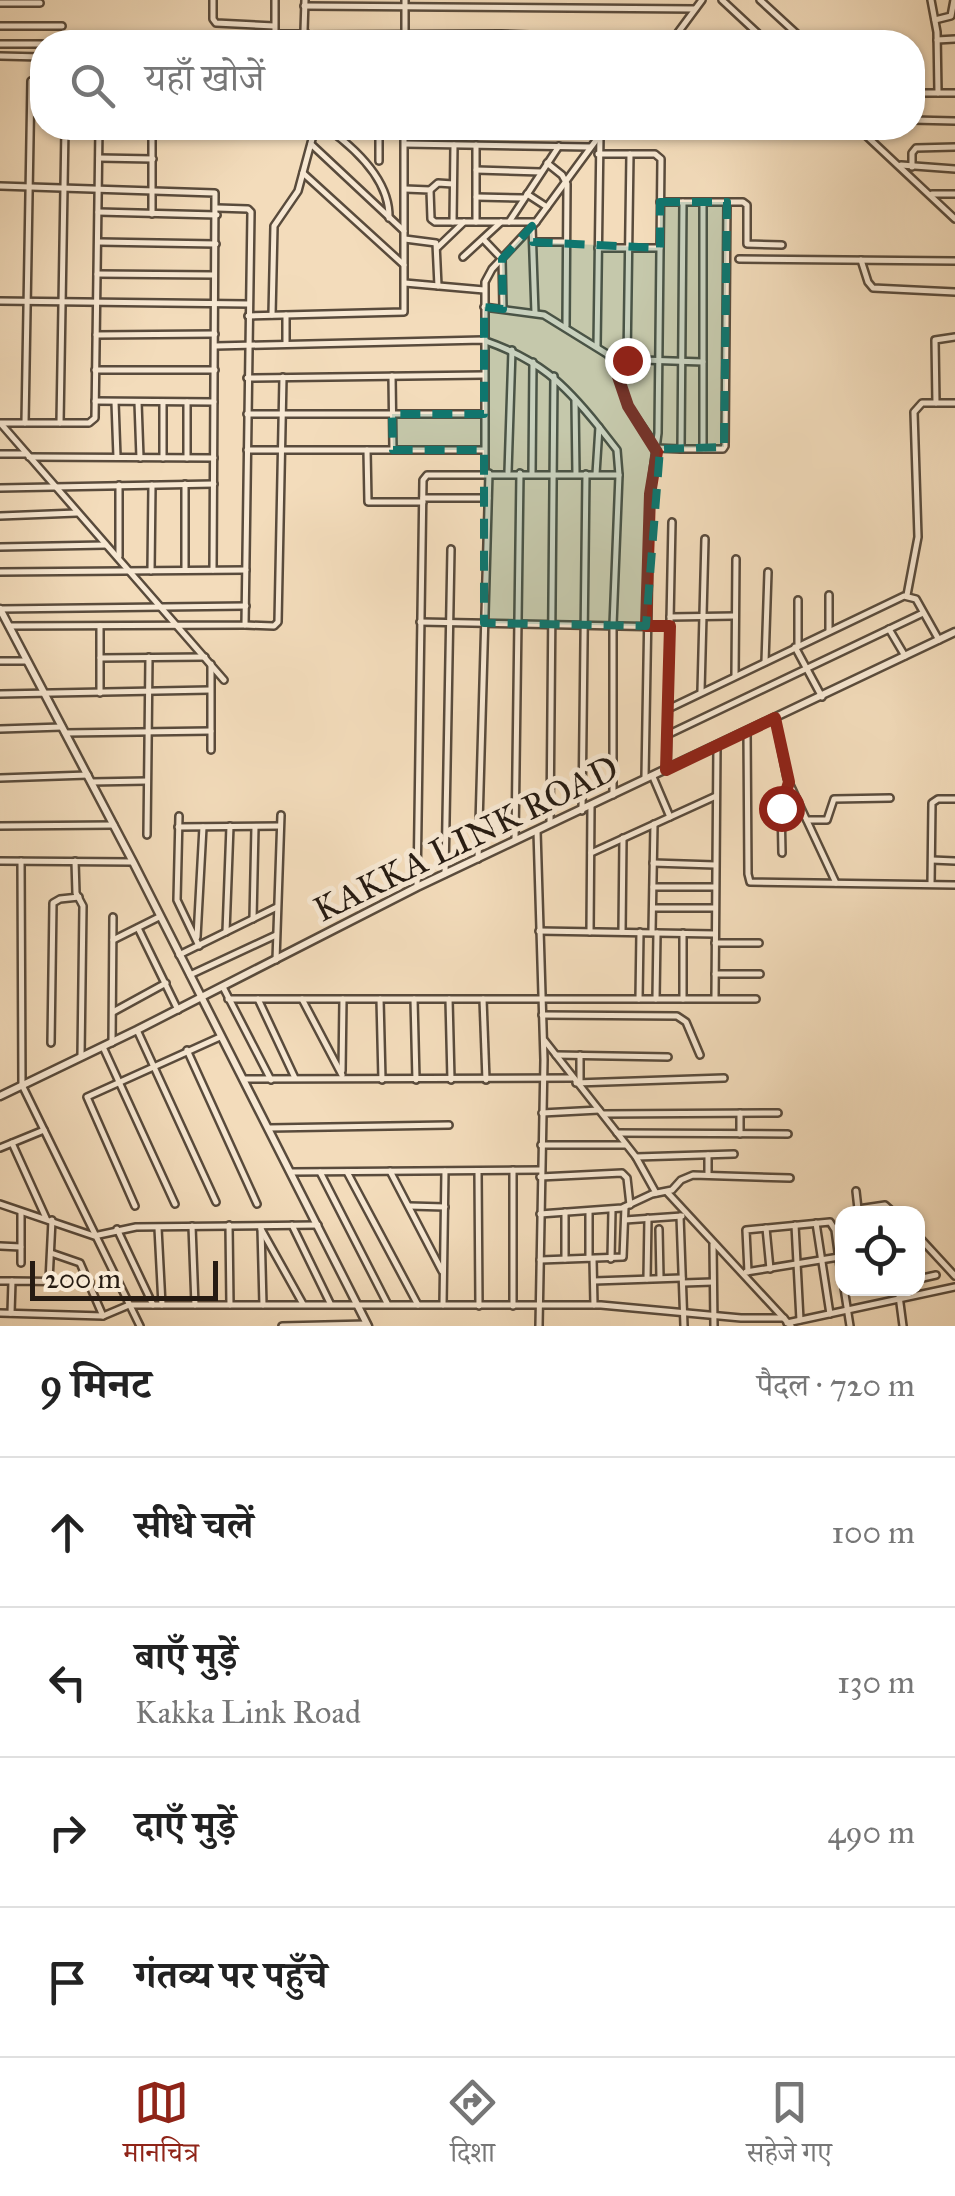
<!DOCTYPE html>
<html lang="hi">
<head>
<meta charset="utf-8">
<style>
	:root { --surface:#fff; --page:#f6f6f6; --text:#222; --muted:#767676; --line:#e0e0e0; --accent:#8f2418 }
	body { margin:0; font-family:"IM FELL Great Primer","Noto Serif Devanagari",serif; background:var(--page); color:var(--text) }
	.controls { position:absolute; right:30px; bottom:30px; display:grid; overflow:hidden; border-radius:20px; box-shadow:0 2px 8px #0004 }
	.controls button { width:90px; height:90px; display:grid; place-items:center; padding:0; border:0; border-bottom:2px solid var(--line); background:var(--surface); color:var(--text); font:50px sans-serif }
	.scale { position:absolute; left:30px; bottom:25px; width:188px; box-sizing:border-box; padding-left:10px; border:5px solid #261b12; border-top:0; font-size:28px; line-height:35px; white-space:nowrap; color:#261b12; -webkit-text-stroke:8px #f7e8d3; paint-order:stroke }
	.stop { position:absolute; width:30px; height:30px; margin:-22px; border:8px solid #8f2418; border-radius:50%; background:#fff }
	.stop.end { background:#8f2418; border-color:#fff; box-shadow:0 2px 10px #0008 }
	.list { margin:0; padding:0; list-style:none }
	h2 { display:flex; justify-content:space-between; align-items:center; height:130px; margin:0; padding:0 40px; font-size:42px }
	h2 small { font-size:32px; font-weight:400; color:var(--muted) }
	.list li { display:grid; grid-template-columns:65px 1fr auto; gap:30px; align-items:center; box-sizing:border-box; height:150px; padding:0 40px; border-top:2px solid var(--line) }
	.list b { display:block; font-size:38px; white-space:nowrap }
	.list p { margin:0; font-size:32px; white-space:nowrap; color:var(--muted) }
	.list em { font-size:32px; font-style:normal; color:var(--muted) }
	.icon { flex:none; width:55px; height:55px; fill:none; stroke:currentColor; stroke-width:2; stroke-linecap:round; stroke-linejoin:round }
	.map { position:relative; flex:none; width:955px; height:1326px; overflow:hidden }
	.search { position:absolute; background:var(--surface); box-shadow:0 2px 8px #0004; left:30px; right:30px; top:30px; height:110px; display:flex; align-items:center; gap:25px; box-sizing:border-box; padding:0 35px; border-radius:40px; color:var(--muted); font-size:38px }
	.sheet { height:730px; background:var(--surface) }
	nav { display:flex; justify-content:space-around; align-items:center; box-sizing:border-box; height:140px; border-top:2px solid var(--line); background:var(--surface); font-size:28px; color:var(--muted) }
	nav a { display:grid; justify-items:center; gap:5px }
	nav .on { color:var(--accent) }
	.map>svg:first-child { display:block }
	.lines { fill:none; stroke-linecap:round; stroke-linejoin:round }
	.minor-casing { stroke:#594b3c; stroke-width:10 }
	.tertiary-casing { stroke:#594b3c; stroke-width:11 }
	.minor { stroke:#f7e8d3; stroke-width:5 }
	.tertiary { stroke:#f7e8d3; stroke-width:6 }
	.route { stroke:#8f2418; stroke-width:12 }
	.marked { fill:#0f766e; fill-opacity:0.2; stroke:#0f766e; stroke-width:8; stroke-dasharray:20 12; stroke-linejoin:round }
	.labels { text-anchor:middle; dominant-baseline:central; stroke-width:10; stroke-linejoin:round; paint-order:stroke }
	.street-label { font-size:35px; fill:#261b12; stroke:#f7e8d3 }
</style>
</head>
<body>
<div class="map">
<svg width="955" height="1326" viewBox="0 0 955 1326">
	<rect width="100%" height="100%" fill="#f3dcbb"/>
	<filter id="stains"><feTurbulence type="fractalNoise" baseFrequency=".002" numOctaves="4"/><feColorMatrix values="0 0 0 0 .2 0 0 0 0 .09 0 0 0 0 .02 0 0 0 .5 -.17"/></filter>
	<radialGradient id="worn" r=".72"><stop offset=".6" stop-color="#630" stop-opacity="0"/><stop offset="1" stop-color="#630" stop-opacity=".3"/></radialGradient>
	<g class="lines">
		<defs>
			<g id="minor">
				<polyline points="213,0 213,19 216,23 274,26"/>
				<polyline points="275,0 275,34 305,34"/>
				<polyline points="305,0 304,31 308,35 501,34 672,40"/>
				<polyline points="722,0 767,42"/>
				<polyline points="760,0 798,35 799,42"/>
				<polyline points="931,0 937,32 938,93"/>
				<polyline points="0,3 40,3"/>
				<polyline points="304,6 695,9"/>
				<polyline points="935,20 951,16 954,0"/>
				<polyline points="0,26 62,26"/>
				<polyline points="937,40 955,39"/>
				<polyline points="405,42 405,0"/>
				<polyline points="671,42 702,0"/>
				<polyline points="0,44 42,44"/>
				<polyline points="0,56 42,57"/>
				<polyline points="912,93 955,93"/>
				<polyline points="912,120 955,121"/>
				<polyline points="152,128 152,214"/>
				<path d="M327 128C356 149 390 180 389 218"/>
				<polyline points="379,128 379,161"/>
				<polyline points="858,128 955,219"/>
				<polyline points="311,144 404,231"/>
				<polyline points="405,144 590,147"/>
				<polyline points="476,145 476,222"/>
				<polyline points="598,154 655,154 661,159 658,433 650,495 645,777"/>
				<polyline points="99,158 153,159"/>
				<polyline points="547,163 562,175 567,184 566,326"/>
				<polyline points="901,165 955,169"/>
				<polyline points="912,167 912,153 916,148 955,147"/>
				<polyline points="476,170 541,172"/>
				<polyline points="303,173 404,265"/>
				<polyline points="0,186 215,193 213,570"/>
				<polyline points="405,189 430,190 431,219 435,222 536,222"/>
				<polyline points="430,190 438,183 453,184"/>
				<polyline points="527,194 547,207"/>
				<polyline points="932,194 955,194"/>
				<polyline points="476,197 523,198"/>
				<polyline points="660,202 743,202 747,205 747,244 782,245"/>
				<polyline points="98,212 217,215"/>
				<polyline points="453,222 454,145"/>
				<polyline points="509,222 559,146"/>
				<polyline points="532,226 535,313"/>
				<polyline points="405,239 436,243 438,286"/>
				<polyline points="483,239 502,259 503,308"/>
				<polyline points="99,242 216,244"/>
				<polyline points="533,242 565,242"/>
				<polyline points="438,247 464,222"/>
				<polyline points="598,248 660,248"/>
				<polyline points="463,257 501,222"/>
				<polyline points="739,259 955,261"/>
				<polyline points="861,260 868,282 873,288 955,292"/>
				<polyline points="97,274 214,275"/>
				<polyline points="405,283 484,290"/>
				<polyline points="0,301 249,304"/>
				<polyline points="484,307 544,315 607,354 612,359 628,406 655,445"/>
				<polyline points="272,315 274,226 298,191 315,128"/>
				<polyline points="248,316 404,312 404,128"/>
				<polyline points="96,335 215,334"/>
				<polyline points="286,344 286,315"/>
				<path d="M215 346 483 340C538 359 563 382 599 427"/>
				<polyline points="597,347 600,135"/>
				<polyline points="612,359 703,362"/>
				<polyline points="627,360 630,154"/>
				<polyline points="95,370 215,370"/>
				<polyline points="392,376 393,450"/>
				<polyline points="247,378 484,375"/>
				<polyline points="95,401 214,402"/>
				<polyline points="575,401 576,474"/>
				<polyline points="115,402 117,457"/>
				<polyline points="138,402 140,458"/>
				<polyline points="163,402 163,458"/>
				<polyline points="187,402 187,458"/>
				<polyline points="936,403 935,340 955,337"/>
				<polyline points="247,414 484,414"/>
				<polyline points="0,423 89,423 95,418 99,128"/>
				<polyline points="25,423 31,81"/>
				<polyline points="60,423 65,128"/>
				<polyline points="2,425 224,680"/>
				<polyline points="656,448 681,449 683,202"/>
				<polyline points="681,449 703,449 703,202"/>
				<polyline points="704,449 723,449 725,446 727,202"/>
				<polyline points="247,450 484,450"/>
				<polyline points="367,450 368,502 423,502"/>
				<polyline points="0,454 27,454"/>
				<polyline points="29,457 214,458"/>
				<polyline points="508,472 512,350"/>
				<polyline points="485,473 485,282 492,269 536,222 605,128"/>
				<polyline points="532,473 533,362"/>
				<polyline points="596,474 599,427 617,450 619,475"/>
				<polyline points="119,485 119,556"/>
				<polyline points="0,488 214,484"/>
				<polyline points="423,498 488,498"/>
				<polyline points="0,516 77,513"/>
				<polyline points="0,547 106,545"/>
				<polyline points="185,570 185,484"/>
				<polyline points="151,571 152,485"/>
				<polyline points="0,572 246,570"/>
				<polyline points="907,595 918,537 914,412 922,403 955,403"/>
				<polyline points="0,609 246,606"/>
				<polyline points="670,617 735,616"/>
				<polyline points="420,622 669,627"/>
				<polyline points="245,625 274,626 278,622 283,377"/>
				<polyline points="9,626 245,625 251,212 248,209 217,208"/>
				<polyline points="100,626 100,693"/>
				<polyline points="889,629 905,656"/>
				<polyline points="829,631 829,595"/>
				<polyline points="798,646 798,600"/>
				<polyline points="795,647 822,697"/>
				<polyline points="100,658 205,657"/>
				<polyline points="0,661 27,661"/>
				<polyline points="765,662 768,572"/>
				<polyline points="211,664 211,750"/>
				<polyline points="735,676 736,559"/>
				<polyline points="701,691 705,539"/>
				<polyline points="0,694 210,690"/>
				<polyline points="668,709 904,596 916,599 939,640"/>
				<polyline points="775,718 787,778 836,883"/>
				<polyline points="0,729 62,727"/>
				<polyline points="747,731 748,874 750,882 955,885"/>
				<polyline points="65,733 211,731"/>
				<polyline points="667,735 923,613"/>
				<polyline points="667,769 672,522"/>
				<polyline points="653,777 670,817"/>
				<polyline points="0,778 88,775"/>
				<polyline points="91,782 147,781"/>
				<polyline points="582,811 586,474"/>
				<polyline points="179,816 177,900 199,946"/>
				<polyline points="807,820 827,820 834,799 890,798"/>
				<polyline points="550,823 554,376"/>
				<polyline points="0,826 114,825"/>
				<polyline points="178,827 280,826"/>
				<polyline points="537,831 544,1060 539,1326"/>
				<polyline points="147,835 149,657"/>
				<polyline points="515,840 520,473"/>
				<polyline points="591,853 716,796"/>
				<polyline points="782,853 781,804 789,783"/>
				<polyline points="478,859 489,473"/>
				<polyline points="932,860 955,861"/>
				<polyline points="0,861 133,862"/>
				<polyline points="21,861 22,1085 140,1326"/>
				<polyline points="75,861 76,893 83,906 81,1056"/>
				<polyline points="653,863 715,865"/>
				<polyline points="445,874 451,549"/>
				<polyline points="931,884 932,803 938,799 955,799"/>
				<polyline points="417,887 423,480 427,475 619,475 613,625 613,795"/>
				<polyline points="653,887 715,887"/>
				<polyline points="653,908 715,908"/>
				<polyline points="253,919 255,827"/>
				<polyline points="138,928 178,1010"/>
				<polyline points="539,931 715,934"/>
				<polyline points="652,931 654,824"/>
				<polyline points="226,932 230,826"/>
				<polyline points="590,932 591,806"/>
				<polyline points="622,932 623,838"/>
				<polyline points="197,937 203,827"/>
				<polyline points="113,940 159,917"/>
				<polyline points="715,943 759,943"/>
				<polyline points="179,955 277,907"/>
				<polyline points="276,960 281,815"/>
				<polyline points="715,974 760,974"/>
				<polyline points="190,975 276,935"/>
				<polyline points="223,987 271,1080"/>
				<polyline points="715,997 717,745"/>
				<polyline points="228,999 756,999"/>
				<polyline points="258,999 295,1078"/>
				<polyline points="302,999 342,1075"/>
				<polyline points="380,999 382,1080"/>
				<polyline points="414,999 416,1080"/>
				<polyline points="449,999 451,1080"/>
				<polyline points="483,999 486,1080"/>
				<polyline points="639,999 640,932"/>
				<polyline points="656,999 657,933"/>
				<polyline points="683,999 683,933"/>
				<polyline points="113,1012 166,983"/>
				<polyline points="542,1015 677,1016 686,1022 700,1055"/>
				<polyline points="137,1030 216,1202"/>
				<polyline points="545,1041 636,1157 656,1193"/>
				<polyline points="51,1043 53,903 60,899 79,897"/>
				<polyline points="112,1043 113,917"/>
				<polyline points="103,1047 175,1204"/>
				<polyline points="187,1050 257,1204"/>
				<polyline points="556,1055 668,1057"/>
				<polyline points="342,1071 343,999"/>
				<polyline points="243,1079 572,1078"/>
				<polyline points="580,1082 580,1055"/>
				<polyline points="576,1083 724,1078"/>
				<polyline points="542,1113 599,1110"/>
				<polyline points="740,1113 740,1134"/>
				<polyline points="603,1114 778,1113"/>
				<polyline points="269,1128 449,1125"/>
				<polyline points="617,1133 788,1134"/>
				<polyline points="12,1143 46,1218"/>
				<polyline points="541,1145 626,1145"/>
				<polyline points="0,1148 44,1130"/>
				<polyline points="708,1155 708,1174"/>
				<polyline points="636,1157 734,1154"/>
				<polyline points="390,1171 442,1271"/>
				<polyline points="478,1171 479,1306"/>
				<polyline points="292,1172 540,1170"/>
				<polyline points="320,1172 387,1303"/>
				<polyline points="347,1172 418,1305"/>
				<polyline points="540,1177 622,1173 627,1178 630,1205"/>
				<polyline points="856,1191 858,1209 885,1205 895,1214"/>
				<polyline points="667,1192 791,1326"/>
				<polyline points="0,1204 94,1236 136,1227 318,1225"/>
				<polyline points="135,1206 87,1097 220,1037"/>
				<polyline points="409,1206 445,1207"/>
				<polyline points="589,1211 589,1258"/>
				<polyline points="565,1212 565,1259"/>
				<polyline points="540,1214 622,1208 652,1194 672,1190 681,1180 693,1175 790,1178"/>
				<polyline points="680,1216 684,1326"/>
				<polyline points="625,1220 682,1216"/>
				<polyline points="816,1223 830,1314"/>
				<polyline points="229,1225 230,1305"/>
				<polyline points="292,1225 330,1303"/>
				<polyline points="795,1225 800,1320"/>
				<polyline points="192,1226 195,1305"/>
				<polyline points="158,1228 162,1305"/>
				<polyline points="261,1228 263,1305"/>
				<polyline points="766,1228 770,1269"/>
				<polyline points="117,1229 153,1305"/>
				<polyline points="261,1229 303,1304"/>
				<polyline points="659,1229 660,1278"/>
				<polyline points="918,1236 955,1276"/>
				<polyline points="713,1244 714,1326"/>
				<polyline points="0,1246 21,1247"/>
				<polyline points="51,1253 80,1263 103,1316"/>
				<polyline points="593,1259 594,1305"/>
				<polyline points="611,1259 612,1210"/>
				<polyline points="540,1260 623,1257 625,1207"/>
				<polyline points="21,1263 21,1212"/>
				<polyline points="746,1272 839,1257"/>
				<polyline points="748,1272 746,1230 830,1222 835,1230 842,1281"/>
				<polyline points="647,1279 648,1218"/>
				<polyline points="918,1279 936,1275"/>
				<polyline points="0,1281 12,1281"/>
				<polyline points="49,1281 52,1220"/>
				<polyline points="594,1281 682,1278"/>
				<polyline points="683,1283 713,1282"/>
				<polyline points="844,1288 850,1326"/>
				<polyline points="898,1288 903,1326"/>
				<polyline points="443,1305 445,1171"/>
				<polyline points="513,1306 513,1170"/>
				<polyline points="0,1313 103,1316 129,1305 601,1305 741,1318 784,1318"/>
				<polyline points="11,1313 12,1281 90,1282"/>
				<polyline points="787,1323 955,1287"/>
				<polyline points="282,1326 367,1324"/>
			</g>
			<g id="tertiary">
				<polyline points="0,609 133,862 368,1326"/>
				<polyline points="0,1096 137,1030 417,887 955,632"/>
			</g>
		</defs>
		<use href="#minor" class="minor-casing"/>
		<use href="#tertiary" class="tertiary-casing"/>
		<use href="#minor" class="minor"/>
		<use href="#tertiary" class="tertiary"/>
	</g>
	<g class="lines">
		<polyline class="route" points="627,360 612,359 628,406 657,452 650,494 646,626 670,626 666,770 775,718 789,782 781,808"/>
	</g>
	<path class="marked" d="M660 202H727L724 447 660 449 646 626 484 623V450H393L392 414H484V307L503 309 502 259 532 226 533 242 660 248Z"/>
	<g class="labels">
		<g class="street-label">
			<text transform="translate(466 839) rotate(-26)">KAKKA LINK ROAD</text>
		</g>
	</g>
	<rect width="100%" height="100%" filter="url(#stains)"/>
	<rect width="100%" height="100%" fill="url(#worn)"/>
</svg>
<div class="controls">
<button><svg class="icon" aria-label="locate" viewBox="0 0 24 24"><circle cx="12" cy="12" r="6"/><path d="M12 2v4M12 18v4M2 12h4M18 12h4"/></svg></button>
</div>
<div class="scale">200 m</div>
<div class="stop" style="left:781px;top:808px"></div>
<div class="stop end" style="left:627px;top:360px"></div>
<div class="search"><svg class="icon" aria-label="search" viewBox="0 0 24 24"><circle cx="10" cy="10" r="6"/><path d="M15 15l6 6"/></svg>यहाँ खोजें</div>
</div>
<section class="sheet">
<h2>9 मिनट<small>पैदल · 720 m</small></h2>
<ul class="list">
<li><svg class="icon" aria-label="ahead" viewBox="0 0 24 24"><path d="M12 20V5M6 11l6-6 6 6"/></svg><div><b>सीधे चलें</b></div><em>100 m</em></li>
<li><svg class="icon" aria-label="left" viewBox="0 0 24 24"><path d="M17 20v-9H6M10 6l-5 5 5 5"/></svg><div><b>बाएँ मुड़ें</b><p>Kakka Link Road</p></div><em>130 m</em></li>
<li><svg class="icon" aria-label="right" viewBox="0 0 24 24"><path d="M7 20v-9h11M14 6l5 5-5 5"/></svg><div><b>दाएँ मुड़ें</b></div><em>490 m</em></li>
<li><svg class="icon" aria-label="arrive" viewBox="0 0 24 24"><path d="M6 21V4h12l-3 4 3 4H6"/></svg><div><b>गंतव्य पर पहुँचे</b></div></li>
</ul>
</section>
<nav>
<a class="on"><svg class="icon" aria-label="map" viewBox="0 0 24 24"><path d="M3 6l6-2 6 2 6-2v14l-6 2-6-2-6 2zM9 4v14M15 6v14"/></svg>मानचित्र</a>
<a><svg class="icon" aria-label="directions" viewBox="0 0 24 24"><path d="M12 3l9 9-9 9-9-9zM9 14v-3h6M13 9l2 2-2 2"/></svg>दिशा</a>
<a><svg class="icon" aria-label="saved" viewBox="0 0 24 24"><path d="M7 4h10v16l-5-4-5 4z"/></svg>सहेजे गए</a>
</nav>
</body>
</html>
